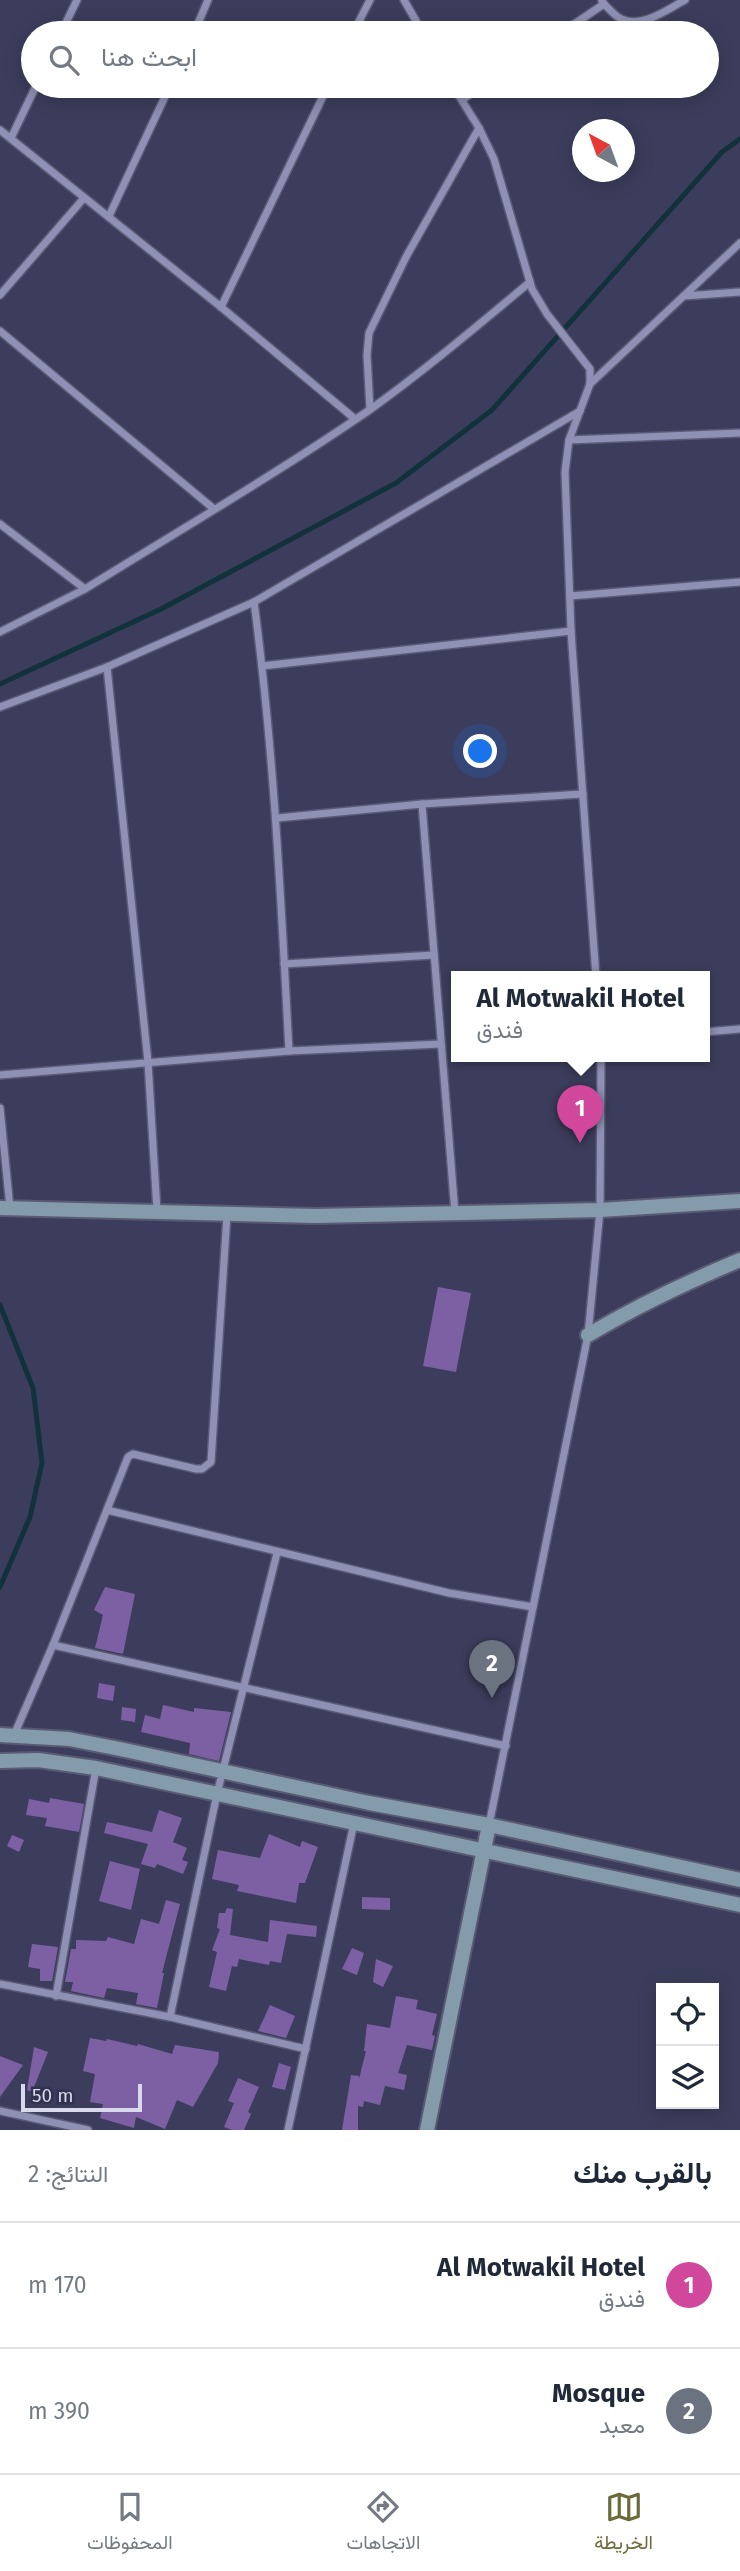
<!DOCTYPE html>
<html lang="ar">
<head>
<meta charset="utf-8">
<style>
	:root { --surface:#fff; --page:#f6f6f7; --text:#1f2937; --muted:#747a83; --line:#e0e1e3; --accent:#6b6a38 }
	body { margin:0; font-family:"Fira Sans",Vazirmatn,sans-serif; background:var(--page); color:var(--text); direction:rtl }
	.controls { position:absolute; right:21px; bottom:21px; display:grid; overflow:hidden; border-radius:0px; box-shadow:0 4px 18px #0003 }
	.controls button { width:63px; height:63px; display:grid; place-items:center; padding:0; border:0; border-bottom:2px solid var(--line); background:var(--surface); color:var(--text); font:35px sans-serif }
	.compass { position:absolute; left:572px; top:119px; width:63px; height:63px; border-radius:50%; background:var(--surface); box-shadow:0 4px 18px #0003; rotate:319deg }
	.scale { position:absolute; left:21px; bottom:18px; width:121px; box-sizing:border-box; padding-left:7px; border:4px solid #d9daed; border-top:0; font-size:19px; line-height:24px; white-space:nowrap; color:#d9daed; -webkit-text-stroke:5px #323351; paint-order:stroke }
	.you { position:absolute; left:481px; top:752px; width:24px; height:24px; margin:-18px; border:5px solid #fff; border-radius:50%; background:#1a73e8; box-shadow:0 0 0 10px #1a73e833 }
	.badge { display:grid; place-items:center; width:46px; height:46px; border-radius:50%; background:var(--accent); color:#fff; font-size:23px; font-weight:700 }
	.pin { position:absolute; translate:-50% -58px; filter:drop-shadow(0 2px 4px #0008) }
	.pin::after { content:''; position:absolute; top:37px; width:24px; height:21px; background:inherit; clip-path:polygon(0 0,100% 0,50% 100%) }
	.popup { position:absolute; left:451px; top:971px; width:259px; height:91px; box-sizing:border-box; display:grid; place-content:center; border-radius:0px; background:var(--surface); filter:drop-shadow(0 2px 5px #0005); font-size:23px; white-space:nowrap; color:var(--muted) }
	.popup b { font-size:26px; color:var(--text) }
	.popup::after { content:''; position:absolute; left:50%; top:100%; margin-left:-14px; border:14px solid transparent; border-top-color:var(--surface) }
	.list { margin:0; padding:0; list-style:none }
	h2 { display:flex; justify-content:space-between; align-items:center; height:91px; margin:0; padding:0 28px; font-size:30px }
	h2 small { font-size:23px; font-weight:400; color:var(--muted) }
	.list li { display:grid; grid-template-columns:46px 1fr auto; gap:21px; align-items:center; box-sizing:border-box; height:126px; padding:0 28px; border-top:2px solid var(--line) }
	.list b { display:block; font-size:26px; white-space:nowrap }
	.list p { margin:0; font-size:23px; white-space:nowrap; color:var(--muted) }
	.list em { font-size:23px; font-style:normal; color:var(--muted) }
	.icon { flex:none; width:38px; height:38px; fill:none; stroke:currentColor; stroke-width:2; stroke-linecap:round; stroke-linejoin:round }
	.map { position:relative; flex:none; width:740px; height:2130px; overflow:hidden; direction:ltr }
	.search { position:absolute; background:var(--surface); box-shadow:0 4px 18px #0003; left:21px; right:21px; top:21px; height:77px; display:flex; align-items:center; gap:18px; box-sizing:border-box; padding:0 24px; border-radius:38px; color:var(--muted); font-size:26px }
	.sheet { height:343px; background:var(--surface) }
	nav { display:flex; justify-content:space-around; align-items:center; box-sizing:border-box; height:98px; border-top:2px solid var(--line); background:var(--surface); font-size:19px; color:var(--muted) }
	nav a { display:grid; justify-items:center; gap:4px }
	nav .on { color:var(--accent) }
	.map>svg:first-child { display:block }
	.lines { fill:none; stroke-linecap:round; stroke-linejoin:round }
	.stream { stroke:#11323d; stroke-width:5 }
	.building { fill:#7d60a4 }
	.street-casing { stroke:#5a5a74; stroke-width:10 }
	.secondary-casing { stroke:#5a5a74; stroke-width:18 }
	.street { stroke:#8e90b4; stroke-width:7 }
	.secondary { stroke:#839baa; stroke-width:14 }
</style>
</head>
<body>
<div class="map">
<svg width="740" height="2130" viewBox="0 0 740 2130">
	<rect width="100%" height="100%" fill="#3c3d5c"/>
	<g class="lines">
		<g class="stream">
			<polyline points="0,684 161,609 396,483 492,410 722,152 740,139"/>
			<polyline points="0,1305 33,1388 42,1463 30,1517 0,1587"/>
		</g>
	</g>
	<g class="building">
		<polygon points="438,1287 471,1293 456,1372 423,1366"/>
		<polygon points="105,1587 135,1594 123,1654 95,1648 103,1615 94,1610"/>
		<polygon points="99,1683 115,1686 113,1701 97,1698"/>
		<polygon points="163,1705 194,1712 194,1708 231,1712 219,1761 189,1754 190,1743 141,1732 145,1715 160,1719"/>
		<polygon points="122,1707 136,1709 135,1722 121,1720"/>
		<polygon points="50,1798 84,1804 79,1832 45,1826 47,1818 26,1815 29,1799 49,1803"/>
		<polygon points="159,1810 182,1818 173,1842 187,1848 182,1860 188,1862 183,1874 157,1864 155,1868 141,1864 148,1844 104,1833 107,1822 152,1832"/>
		<polygon points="269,1834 300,1847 302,1841 318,1847 305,1883 299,1883 296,1903 237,1891 239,1885 212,1879 218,1850 260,1858"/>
		<polygon points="12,1835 24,1840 19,1852 7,1846"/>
		<polygon points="110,1861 140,1869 131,1910 99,1901"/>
		<polygon points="362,1897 390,1898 390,1910 362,1909"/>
		<polygon points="166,1900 180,1904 162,1973 164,1973 157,2008 136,2004 138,1993 107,1988 104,1998 71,1991 73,1982 65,1982 71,1949 76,1949 76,1940 106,1941 108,1937 134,1944 141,1919 159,1924"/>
		<polygon points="227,1908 233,1909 230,1935 268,1942 270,1920 317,1926 316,1937 287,1934 281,1963 270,1961 269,1965 239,1959 237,1967 232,1966 226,1991 209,1987 217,1952 212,1950 220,1929 217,1928 219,1913 225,1913"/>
		<polygon points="32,1944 58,1947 52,1981 40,1981 40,1969 28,1967"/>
		<polygon points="352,1948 364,1953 357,1975 342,1969"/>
		<polygon points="376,1959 393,1966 383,1987 373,1982"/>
		<polygon points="396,1996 418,2000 416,2009 437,2014 432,2035 435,2036 432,2050 407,2045 398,2073 407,2075 404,2090 385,2086 380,2105 364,2101 363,2107 358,2106 358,2130 342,2130 351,2075 359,2076 359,2079 366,2051 364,2051 367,2024 390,2028"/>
		<polygon points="270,2005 295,2016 286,2038 258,2031"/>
		<polygon points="90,2038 106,2041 107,2039 137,2046 138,2044 172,2054 175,2045 219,2052 218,2063 193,2107 177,2100 165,2129 136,2117 134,2128 100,2118 103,2104 90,2102 95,2074 83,2071"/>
		<polygon points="34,2047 48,2052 32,2092 27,2090"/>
		<polygon points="0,2056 23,2065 0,2097"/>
		<polygon points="279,2063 291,2067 285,2090 272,2087"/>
		<polygon points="238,2078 259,2087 248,2112 251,2114 244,2130 232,2130 224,2127 234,2103 228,2101"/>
	</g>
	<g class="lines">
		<defs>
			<g id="street">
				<polyline points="404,0 423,33"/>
				<path d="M604 4C609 9 615 16 621 19 642 29 668 9 685 0"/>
				<polyline points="61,33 77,0"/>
				<polyline points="194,33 208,0"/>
				<polyline points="353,33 370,0"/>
				<polyline points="561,33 604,4 602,1"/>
				<polyline points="453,86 479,128 494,159 532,289 547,314 590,369 590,384 569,440 565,472 571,631 596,977"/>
				<polyline points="462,100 482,86"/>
				<polyline points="0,130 221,307 355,419"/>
				<polyline points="11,138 36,86"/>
				<polyline points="109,216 170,86"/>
				<polyline points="0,295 84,198"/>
				<polyline points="684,296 740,292"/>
				<polyline points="221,307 328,86"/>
				<polyline points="0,331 214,509"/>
				<polyline points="590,384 740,243"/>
				<polyline points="370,409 367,355 369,333 406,257 479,128"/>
				<polyline points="569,440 740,433"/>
				<path d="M0 524 85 589C180 530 276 474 368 411 424 371 477 326 530 282"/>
				<polyline points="570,596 740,582"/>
				<path d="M254 602C274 751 281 901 289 1051"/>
				<polyline points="0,632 85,589"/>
				<polyline points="262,666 571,631"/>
				<polyline points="107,667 148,1062 157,1211"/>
				<polyline points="0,707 107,667 254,602 580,411"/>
				<polyline points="422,804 455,1213"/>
				<polyline points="277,818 422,804 583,794"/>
				<polyline points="284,964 434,955"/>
				<polyline points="704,1032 740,1029"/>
				<polyline points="0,1075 289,1051 441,1044"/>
				<polyline points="0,1108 10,1208"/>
				<polyline points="107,1510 449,1593 533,1607"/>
				<polyline points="53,1645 506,1746"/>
				<polyline points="14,1735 53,1645 128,1457 133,1454 196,1469 202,1469 211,1462 227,1215"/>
				<polyline points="489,1825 588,1335 600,1210 601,1057"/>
				<polyline points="0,1984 170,2017 306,2049"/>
				<polyline points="56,1996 96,1768"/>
				<polyline points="170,2017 217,1794 277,1553"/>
				<polyline points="0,2111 88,2130"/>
				<polyline points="288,2130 354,1823"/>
			</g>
			<g id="secondary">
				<polyline points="0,1208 315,1216 600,1210 740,1201"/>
				<path d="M588 1335C637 1306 687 1282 740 1260"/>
				<polyline points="0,1735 69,1739 120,1749 369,1803 489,1825 740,1880"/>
				<polyline points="0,1761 38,1760 96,1768 740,1905"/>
				<polyline points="427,2130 489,1825"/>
			</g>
		</defs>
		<use href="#street" class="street-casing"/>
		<use href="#secondary" class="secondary-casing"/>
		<use href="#street" class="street"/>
		<use href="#secondary" class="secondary"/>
	</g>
</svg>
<div class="controls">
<button><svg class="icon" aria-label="locate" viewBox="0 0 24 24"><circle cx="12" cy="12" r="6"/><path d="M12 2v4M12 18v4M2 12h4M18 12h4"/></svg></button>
<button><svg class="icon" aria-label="layers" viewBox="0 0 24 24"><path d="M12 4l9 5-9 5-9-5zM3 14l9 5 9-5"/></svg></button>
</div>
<svg class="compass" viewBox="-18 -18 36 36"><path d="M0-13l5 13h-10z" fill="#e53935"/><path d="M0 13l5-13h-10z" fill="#747a83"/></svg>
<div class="scale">50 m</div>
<div class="you"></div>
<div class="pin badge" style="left:580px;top:1143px;background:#d1479c">1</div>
<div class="popup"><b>Al Motwakil Hotel</b>فندق</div>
<div class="pin badge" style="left:492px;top:1698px;background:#6b7280">2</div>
<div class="search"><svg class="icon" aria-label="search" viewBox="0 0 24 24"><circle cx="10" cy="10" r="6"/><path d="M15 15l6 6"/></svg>ابحث هنا</div>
</div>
<section class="sheet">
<h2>بالقرب منك<small>النتائج: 2</small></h2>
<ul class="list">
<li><span class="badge" style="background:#d1479c">1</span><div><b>Al Motwakil Hotel</b><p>فندق</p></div><em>170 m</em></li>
<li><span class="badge" style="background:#6b7280">2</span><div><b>Mosque</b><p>معبد</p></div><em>390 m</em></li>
</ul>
</section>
<nav>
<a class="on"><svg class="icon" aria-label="map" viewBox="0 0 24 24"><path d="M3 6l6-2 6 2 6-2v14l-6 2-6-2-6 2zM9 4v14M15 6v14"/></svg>الخريطة</a>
<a><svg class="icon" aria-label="directions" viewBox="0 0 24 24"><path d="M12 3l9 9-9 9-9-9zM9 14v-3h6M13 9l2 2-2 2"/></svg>الاتجاهات</a>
<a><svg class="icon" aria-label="saved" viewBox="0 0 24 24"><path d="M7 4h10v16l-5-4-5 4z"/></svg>المحفوظات</a>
</nav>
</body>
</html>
